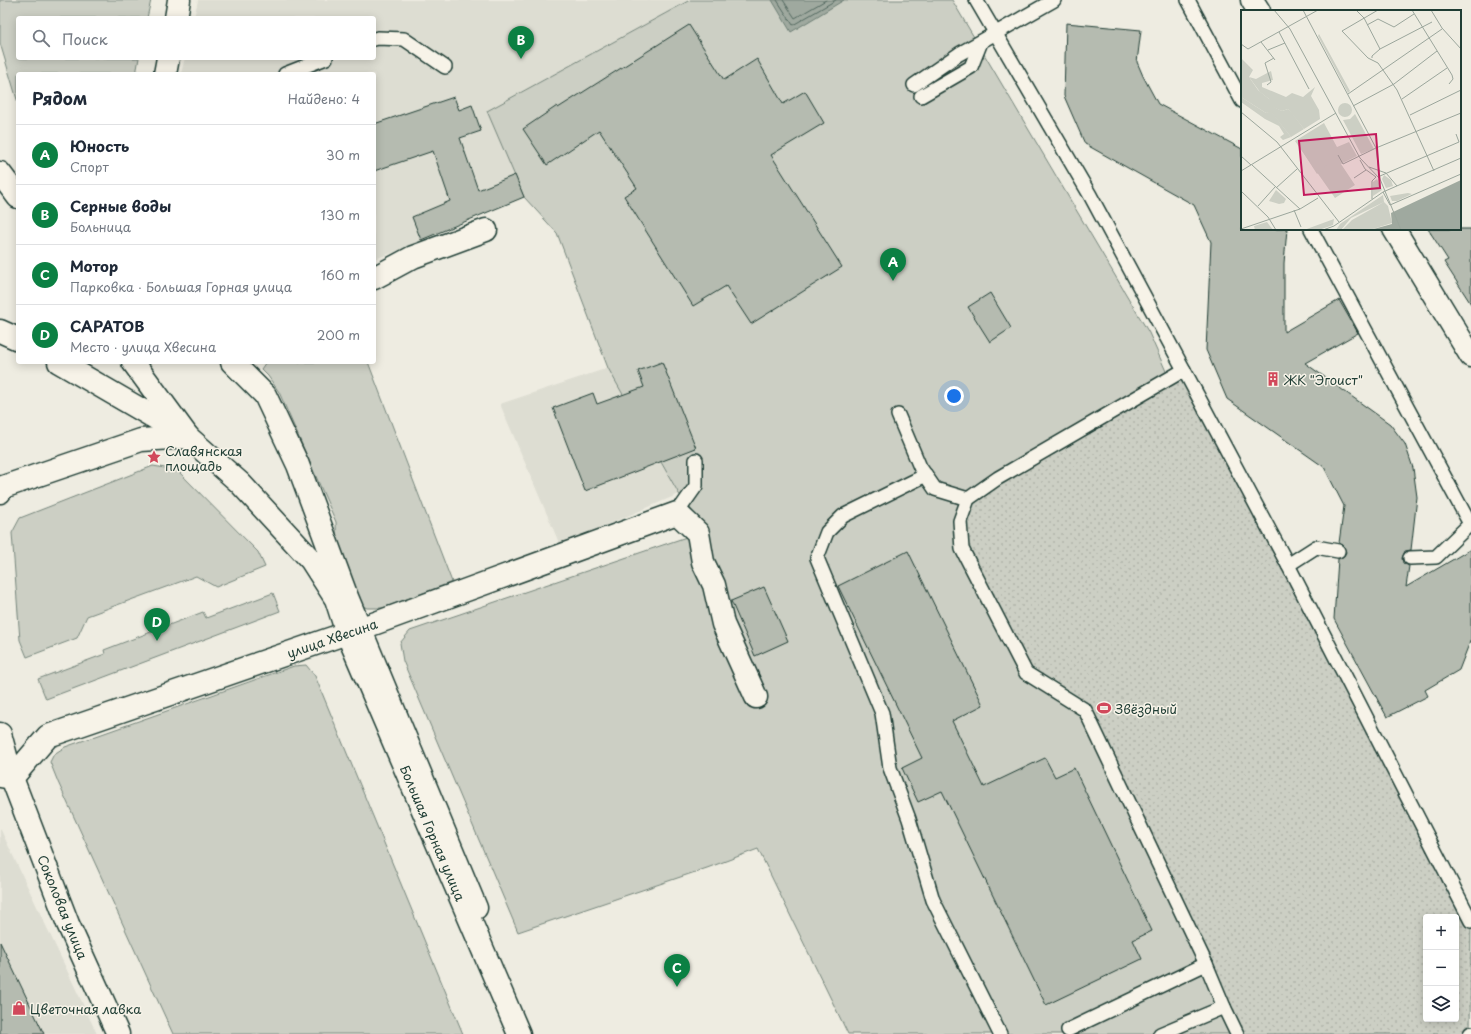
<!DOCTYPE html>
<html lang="ru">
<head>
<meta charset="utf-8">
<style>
	:root { --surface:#fff; --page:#f2f2f3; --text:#1f2937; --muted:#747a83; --line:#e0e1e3; --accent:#0b8043 }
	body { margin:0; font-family:"Playpen Sans",sans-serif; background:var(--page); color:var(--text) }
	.controls { position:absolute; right:12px; bottom:12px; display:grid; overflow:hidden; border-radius:4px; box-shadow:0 2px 10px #0003 }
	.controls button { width:36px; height:36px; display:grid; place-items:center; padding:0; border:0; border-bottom:1px solid var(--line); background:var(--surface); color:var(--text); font:20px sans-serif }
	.you { position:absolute; left:954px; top:396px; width:14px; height:14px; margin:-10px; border:3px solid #fff; border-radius:50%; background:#1a73e8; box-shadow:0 0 0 6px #1a73e833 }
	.badge { display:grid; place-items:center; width:26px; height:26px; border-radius:50%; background:var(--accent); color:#fff; font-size:13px; font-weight:700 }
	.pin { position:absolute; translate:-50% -33px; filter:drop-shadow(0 1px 2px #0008) }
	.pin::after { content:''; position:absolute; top:21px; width:14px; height:12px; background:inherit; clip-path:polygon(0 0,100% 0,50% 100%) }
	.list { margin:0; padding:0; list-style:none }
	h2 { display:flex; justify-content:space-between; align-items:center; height:52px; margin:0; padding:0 16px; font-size:17px }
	h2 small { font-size:13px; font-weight:400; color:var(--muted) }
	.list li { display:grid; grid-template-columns:26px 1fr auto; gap:12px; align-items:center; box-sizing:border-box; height:60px; padding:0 16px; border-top:1px solid var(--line) }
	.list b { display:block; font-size:15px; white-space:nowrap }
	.list p { margin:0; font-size:13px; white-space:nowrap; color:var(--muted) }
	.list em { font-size:13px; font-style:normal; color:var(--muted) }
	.icon { flex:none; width:22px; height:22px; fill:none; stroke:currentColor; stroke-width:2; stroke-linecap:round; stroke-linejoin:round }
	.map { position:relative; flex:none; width:1471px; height:1034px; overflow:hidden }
	.search { position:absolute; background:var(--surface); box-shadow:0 2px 10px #0003; left:16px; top:16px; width:360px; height:44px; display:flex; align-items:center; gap:10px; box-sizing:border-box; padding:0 14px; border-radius:4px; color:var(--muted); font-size:15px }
	.panel { position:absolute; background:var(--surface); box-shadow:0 2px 10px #0003; left:16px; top:72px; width:360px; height:292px; border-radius:4px }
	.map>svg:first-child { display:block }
	.built { fill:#ddddd2 }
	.green { fill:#cccfc4; stroke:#76867c }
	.park { fill:url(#park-dots); stroke:#76867c; fill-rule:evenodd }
	.water { fill:#9fa99f; stroke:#6c7e74 }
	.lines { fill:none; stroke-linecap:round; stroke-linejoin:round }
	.shore { stroke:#52685f; stroke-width:1 }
	.building { fill:#b5bbb0; stroke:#1f3d34 }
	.service-casing { stroke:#1f3d34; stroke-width:16 }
	.minor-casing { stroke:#1f3d34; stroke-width:25 }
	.tertiary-casing { stroke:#1f3d34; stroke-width:25 }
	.primary-casing { stroke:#1f3d34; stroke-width:25 }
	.service { stroke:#f7f3e8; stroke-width:13 }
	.minor { stroke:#f7f3e8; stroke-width:22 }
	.tertiary { stroke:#f7f3e8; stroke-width:22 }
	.primary { stroke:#f7f3e8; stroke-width:22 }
	.labels { text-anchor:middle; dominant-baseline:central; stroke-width:3; stroke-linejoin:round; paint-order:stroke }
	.poi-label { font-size:13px; fill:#1f3d34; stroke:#f7f3e8; text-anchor:start }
	.street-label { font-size:13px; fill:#1f3d34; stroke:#f7f3e8 }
	.inset-road { fill:none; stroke:#9ba69c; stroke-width:1 }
	.view { fill:#c2185b; fill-opacity:0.15; stroke:#c2185b; stroke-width:2 }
	.inset-edge { fill:none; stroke:#1f3d34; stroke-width:2 }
</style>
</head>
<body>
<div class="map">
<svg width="1471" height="1034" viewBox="0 0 1471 1034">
	<defs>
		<pattern id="park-dots" width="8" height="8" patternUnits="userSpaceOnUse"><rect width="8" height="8" fill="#cccfc4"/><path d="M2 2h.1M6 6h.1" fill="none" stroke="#afb3a9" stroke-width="1.8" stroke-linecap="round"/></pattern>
	</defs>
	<rect width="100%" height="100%" fill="#eeece1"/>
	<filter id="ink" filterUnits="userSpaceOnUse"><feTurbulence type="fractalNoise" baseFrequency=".025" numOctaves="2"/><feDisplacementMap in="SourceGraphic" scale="8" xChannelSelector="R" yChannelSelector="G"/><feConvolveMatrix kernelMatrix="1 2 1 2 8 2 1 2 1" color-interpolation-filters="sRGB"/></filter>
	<g filter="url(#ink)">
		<g class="built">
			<polygon points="198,0 690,0 488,111 524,197 421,240 392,253 374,259 374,74 181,74 185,58 374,58 374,18 194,18"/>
			<polygon points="608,368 679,494 560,545 500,404"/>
			<polygon points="0,828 97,1034 0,1034"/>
		</g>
		<g class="green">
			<polygon points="0,0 151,0 147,18 18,18 18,58 139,58 136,74 18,74 18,103 0,43"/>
			<polygon points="690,0 952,0 1149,333 1169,378 1426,917 1426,1019 1456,1019 1471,1034 848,1034 758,849 707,868 518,932 403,661 400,643 410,631 707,530 679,494 608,368 557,233 524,197 487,111"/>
			<polygon points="266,362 368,362 452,582 383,608 367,608 354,602 337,556 336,522 279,392 268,376 261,369"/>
			<polygon points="153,466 177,470 258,552 265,567 216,587 196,576 87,616 77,638 27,657 20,640 12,533 20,518"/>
			<polygon points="273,593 280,611 46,699 38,679 105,654 104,650 203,612 206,618"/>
			<polygon points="306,665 315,676 463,1034 173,1034 58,782 50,762 54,754 65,747 294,666"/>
		</g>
		<path class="park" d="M1184 370 1471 921 1470 1034H1237L1085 710 1026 673 962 549 968 499ZM1426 917H1456V1019H1426Z"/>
		<polygon class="water" points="772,0 844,0 791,32"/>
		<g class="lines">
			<g class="shore">
				<polyline points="777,0 793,25 836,0"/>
				<polyline points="783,0 795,18 826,0"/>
			</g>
		</g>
		<g class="building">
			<polygon points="1066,23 1141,30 1137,62 1143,76 1158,104 1242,149 1242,229 1287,229 1284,263 1284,332 1339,300 1358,333 1305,363 1390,424 1405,444 1413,468 1417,497 1411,550 1405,551 1402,558 1403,563 1409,566 1406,587 1471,549 1471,639 1459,670 1425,690 1428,696 1387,717 1334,619 1338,559 1344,556 1346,552 1343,545 1339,543 1344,506 1324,467 1227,399 1206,350 1211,242 1194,205 1085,144 1064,96"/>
			<polygon points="689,25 724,80 757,59 783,104 805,91 824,123 771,155 842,267 751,324 726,286 693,306 624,196 637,188 599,130 547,165 523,129 557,106 558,108"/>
			<polygon points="454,97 459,110 472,105 481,131 460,138 478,190 515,175 524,197 421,240 412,217 450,201 433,151 374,171 374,124"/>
			<polygon points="1428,229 1471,229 1471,304 1444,262 1448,260"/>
			<polygon points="990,293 1011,328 990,342 968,307"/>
			<polygon points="662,362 696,448 585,491 553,408 593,393 597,404 644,387 638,371"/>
			<polygon points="908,551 983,705 952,721 984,787 1045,758 1055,777 1074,768 1152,931 1133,940 1142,959 1046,1005 942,791 918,802 902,768 922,758 838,586"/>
			<polygon points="764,587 788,641 755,656 731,601"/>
			<polygon points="0,942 44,1034 0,1034"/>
		</g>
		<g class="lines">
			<defs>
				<g id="service">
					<polyline points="976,0 1090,195 1184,370 1288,565 1471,921"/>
					<polyline points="1188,0 1242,101"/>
					<polyline points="374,39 378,38 404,39 445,67"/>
					<polyline points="285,74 326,58"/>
					<polyline points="914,85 959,54 1054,0"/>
					<polyline points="921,96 971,67 981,42"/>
					<polyline points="1311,229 1470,524 1436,557 1410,558"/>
					<polyline points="1184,370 998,478 968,499 960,521 962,549 1026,673 1085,710 1206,964 1224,1007 1237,1034"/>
					<polyline points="898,415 920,467 935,489 968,499"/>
					<polyline points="926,475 843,516 827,532 817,558 882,713 890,768 909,819 933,900 1000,1034"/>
					<polyline points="677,513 696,486 696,460"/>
					<polyline points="1288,565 1316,547 1338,551"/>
					<polyline points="1068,1030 1206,964"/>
					<polyline points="1160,1034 1224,1007"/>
					<polyline points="1470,1034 1471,1033"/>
				</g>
				<g id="minor">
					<polyline points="1252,0 1259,11"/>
					<polyline points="1394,229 1471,356"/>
					<polyline points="374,278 413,257 486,230"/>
					<polyline points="0,776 12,778 48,736 376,623 677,513 698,533 703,562 714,585 723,624 756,697"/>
				</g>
				<g id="tertiary">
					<polyline points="176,18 179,0"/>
					<polyline points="165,74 168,58"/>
					<polyline points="0,331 18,339"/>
					<polyline points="59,362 188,437"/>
					<polyline points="232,362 265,395 298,465 347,597 476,908"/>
				</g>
				<g id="primary">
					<polyline points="0,173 18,197"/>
					<polyline points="133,362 188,437 240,483 311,560 336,599 347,633 519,1034"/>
					<polyline points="0,492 3,487 141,440 188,437"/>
					<polyline points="0,734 12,778 68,924 118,1034"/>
				</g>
			</defs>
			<use href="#service" class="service-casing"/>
			<use href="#minor" class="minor-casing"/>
			<use href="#tertiary" class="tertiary-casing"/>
			<use href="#primary" class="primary-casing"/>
			<use href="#service" class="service"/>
			<use href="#minor" class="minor"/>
			<use href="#tertiary" class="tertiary"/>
			<use href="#primary" class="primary"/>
		</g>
	</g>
	<defs>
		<symbol id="building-bare" viewBox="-9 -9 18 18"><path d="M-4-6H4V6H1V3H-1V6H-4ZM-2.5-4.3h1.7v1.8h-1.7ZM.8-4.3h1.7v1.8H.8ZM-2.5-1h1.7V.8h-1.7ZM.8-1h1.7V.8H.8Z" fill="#d1495b" stroke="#f7f3e8" stroke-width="2.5" paint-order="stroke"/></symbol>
		<symbol id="sight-bare" viewBox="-9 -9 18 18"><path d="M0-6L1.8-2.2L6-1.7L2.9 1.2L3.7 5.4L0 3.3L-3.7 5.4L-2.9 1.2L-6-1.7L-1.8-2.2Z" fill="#d1495b" stroke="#f7f3e8" stroke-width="2.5" paint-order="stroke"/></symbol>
		<symbol id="stadium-bare" viewBox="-9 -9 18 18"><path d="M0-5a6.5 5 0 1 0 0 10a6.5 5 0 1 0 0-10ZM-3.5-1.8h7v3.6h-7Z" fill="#d1495b" stroke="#f7f3e8" stroke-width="2.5" paint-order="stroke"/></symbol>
		<symbol id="shop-bare" viewBox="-9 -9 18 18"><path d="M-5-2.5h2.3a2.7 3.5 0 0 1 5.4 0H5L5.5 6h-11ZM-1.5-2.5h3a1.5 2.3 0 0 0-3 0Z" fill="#d1495b" stroke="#f7f3e8" stroke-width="2.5" paint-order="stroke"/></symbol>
	</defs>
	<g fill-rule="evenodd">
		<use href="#building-bare" x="1263" y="369" width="20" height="20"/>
		<use href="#sight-bare" x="144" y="447" width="20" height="20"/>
		<use href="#stadium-bare" x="1094" y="698" width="20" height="20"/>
		<use href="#shop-bare" x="9" y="998" width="20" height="20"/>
	</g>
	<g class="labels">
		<g class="poi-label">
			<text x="1284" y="379">ЖК "Эгоист"</text>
			<text x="165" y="450">Славянская<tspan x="165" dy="15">площадь</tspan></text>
			<text x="1115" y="708">Звёздный</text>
			<text x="30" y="1008">Цветочная лавка</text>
		</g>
		<g class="street-label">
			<text transform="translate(332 638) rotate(-19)">улица Хвесина</text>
			<text transform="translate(433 833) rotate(67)">Большая Горная улица</text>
			<text transform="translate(63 907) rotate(68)">Соколовая улица</text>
		</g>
	</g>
	<g transform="translate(1241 10)">
		<rect width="220" height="220" fill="#eeece1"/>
		<path d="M78 24 109 81 107 83 77 26ZM0 48 12 60 8 67 17 80 28 89 33 97 41 101 47 99 51 103 63 119 50 127 30 102 25 103 0 87ZM97 100a7 7 0 1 1 14 0a7 7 0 1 1-14 0ZM114 104 133 139 120 144 102 110 109 109ZM83 113 96 137 108 132 116 146 100 154 114 175 94 188 54 131ZM143 165 150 170 152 176 145 178 141 169ZM136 169 141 180 132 186V172ZM167 183 171 184 156 191H151L149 186ZM142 185 143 192 110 208 100 220H95L99 214ZM143 192 147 196 151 213 129 220H101L111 210ZM93 209 92 215 78 220H63Z" fill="#cccfc4"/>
		<path d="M30 61 32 70 21 73V77L45 87 51 83 62 87 74 77 70 86 78 100 79 109 63 119 47 99 41 101 29 96 28 89 19 82 8 67 15 69ZM0 87 25 103 30 101 50 127 42 130 39 127 43 124 38 116 24 109 0 92Z" fill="#cccfc4"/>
		<path d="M69 127 87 154 76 164 56 133 62 128ZM35 180 45 189 43 193 38 194 28 191ZM26 212 32 220H14L13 216Z" fill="#cccfc4"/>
		<path d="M220 170V220H129L151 214 150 203Z" fill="#9fa99f"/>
		<path class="inset-road" d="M33 0 49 19 119 148 139 169M62 0 135 138 139 169 160 220M115 0 123 8 139 39M137 0 101 21 127 48 137 53 156 80 193 161M171 0 211 65 212 69 208 74M190 0 201 18 220 39M126 15 137 9 153 17 173 4M38 22 68 79M20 32 34 50M0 34 7 39 77 0M27 40 44 33M131 48V46L139 39 191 12M26 75 30 72 24 53 33 48M107 84 201 19M161 89 206 58M112 96 153 74 196 41M0 102 36 132 98 212M169 105 220 80M97 145 102 154 135 138 220 103M0 146 10 155M119 150 124 159 135 167M11 155 59 199M128 157 145 163 156 176M0 161 95 103M139 166 218 132 215 124M113 168 125 160M35 178 56 159M0 181 27 207 35 220M142 182 149 195 220 164M131 189V171L135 167M17 196 34 177M53 200 60 217M0 219 59 199 77 188M82 220 93 216 142 182 220 148"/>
		<path class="view" d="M135 124 139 178 63 185 58 131Z"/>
		<rect width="220" height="220" class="inset-edge"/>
	</g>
</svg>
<div class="controls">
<button>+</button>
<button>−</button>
<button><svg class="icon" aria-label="layers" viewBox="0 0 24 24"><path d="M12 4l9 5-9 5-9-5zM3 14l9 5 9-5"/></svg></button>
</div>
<div class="you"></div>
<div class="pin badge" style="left:893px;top:281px">A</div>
<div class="pin badge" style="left:521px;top:59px">B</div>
<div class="pin badge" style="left:677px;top:987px">C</div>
<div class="pin badge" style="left:157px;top:641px">D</div>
<div class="search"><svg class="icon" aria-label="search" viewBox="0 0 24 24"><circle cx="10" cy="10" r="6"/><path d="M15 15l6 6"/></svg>Поиск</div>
<section class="panel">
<h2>Рядом<small>Найдено: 4</small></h2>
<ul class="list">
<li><span class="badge">A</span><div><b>Юность</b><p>Спорт</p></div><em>30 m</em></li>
<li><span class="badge">B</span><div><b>Серные воды</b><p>Больница</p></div><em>130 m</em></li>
<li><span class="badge">C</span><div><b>Мотор</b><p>Парковка · Большая Горная улица</p></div><em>160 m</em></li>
<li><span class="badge">D</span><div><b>САРАТОВ</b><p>Место · улица Хвесина</p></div><em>200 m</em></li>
</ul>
</section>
</div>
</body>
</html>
